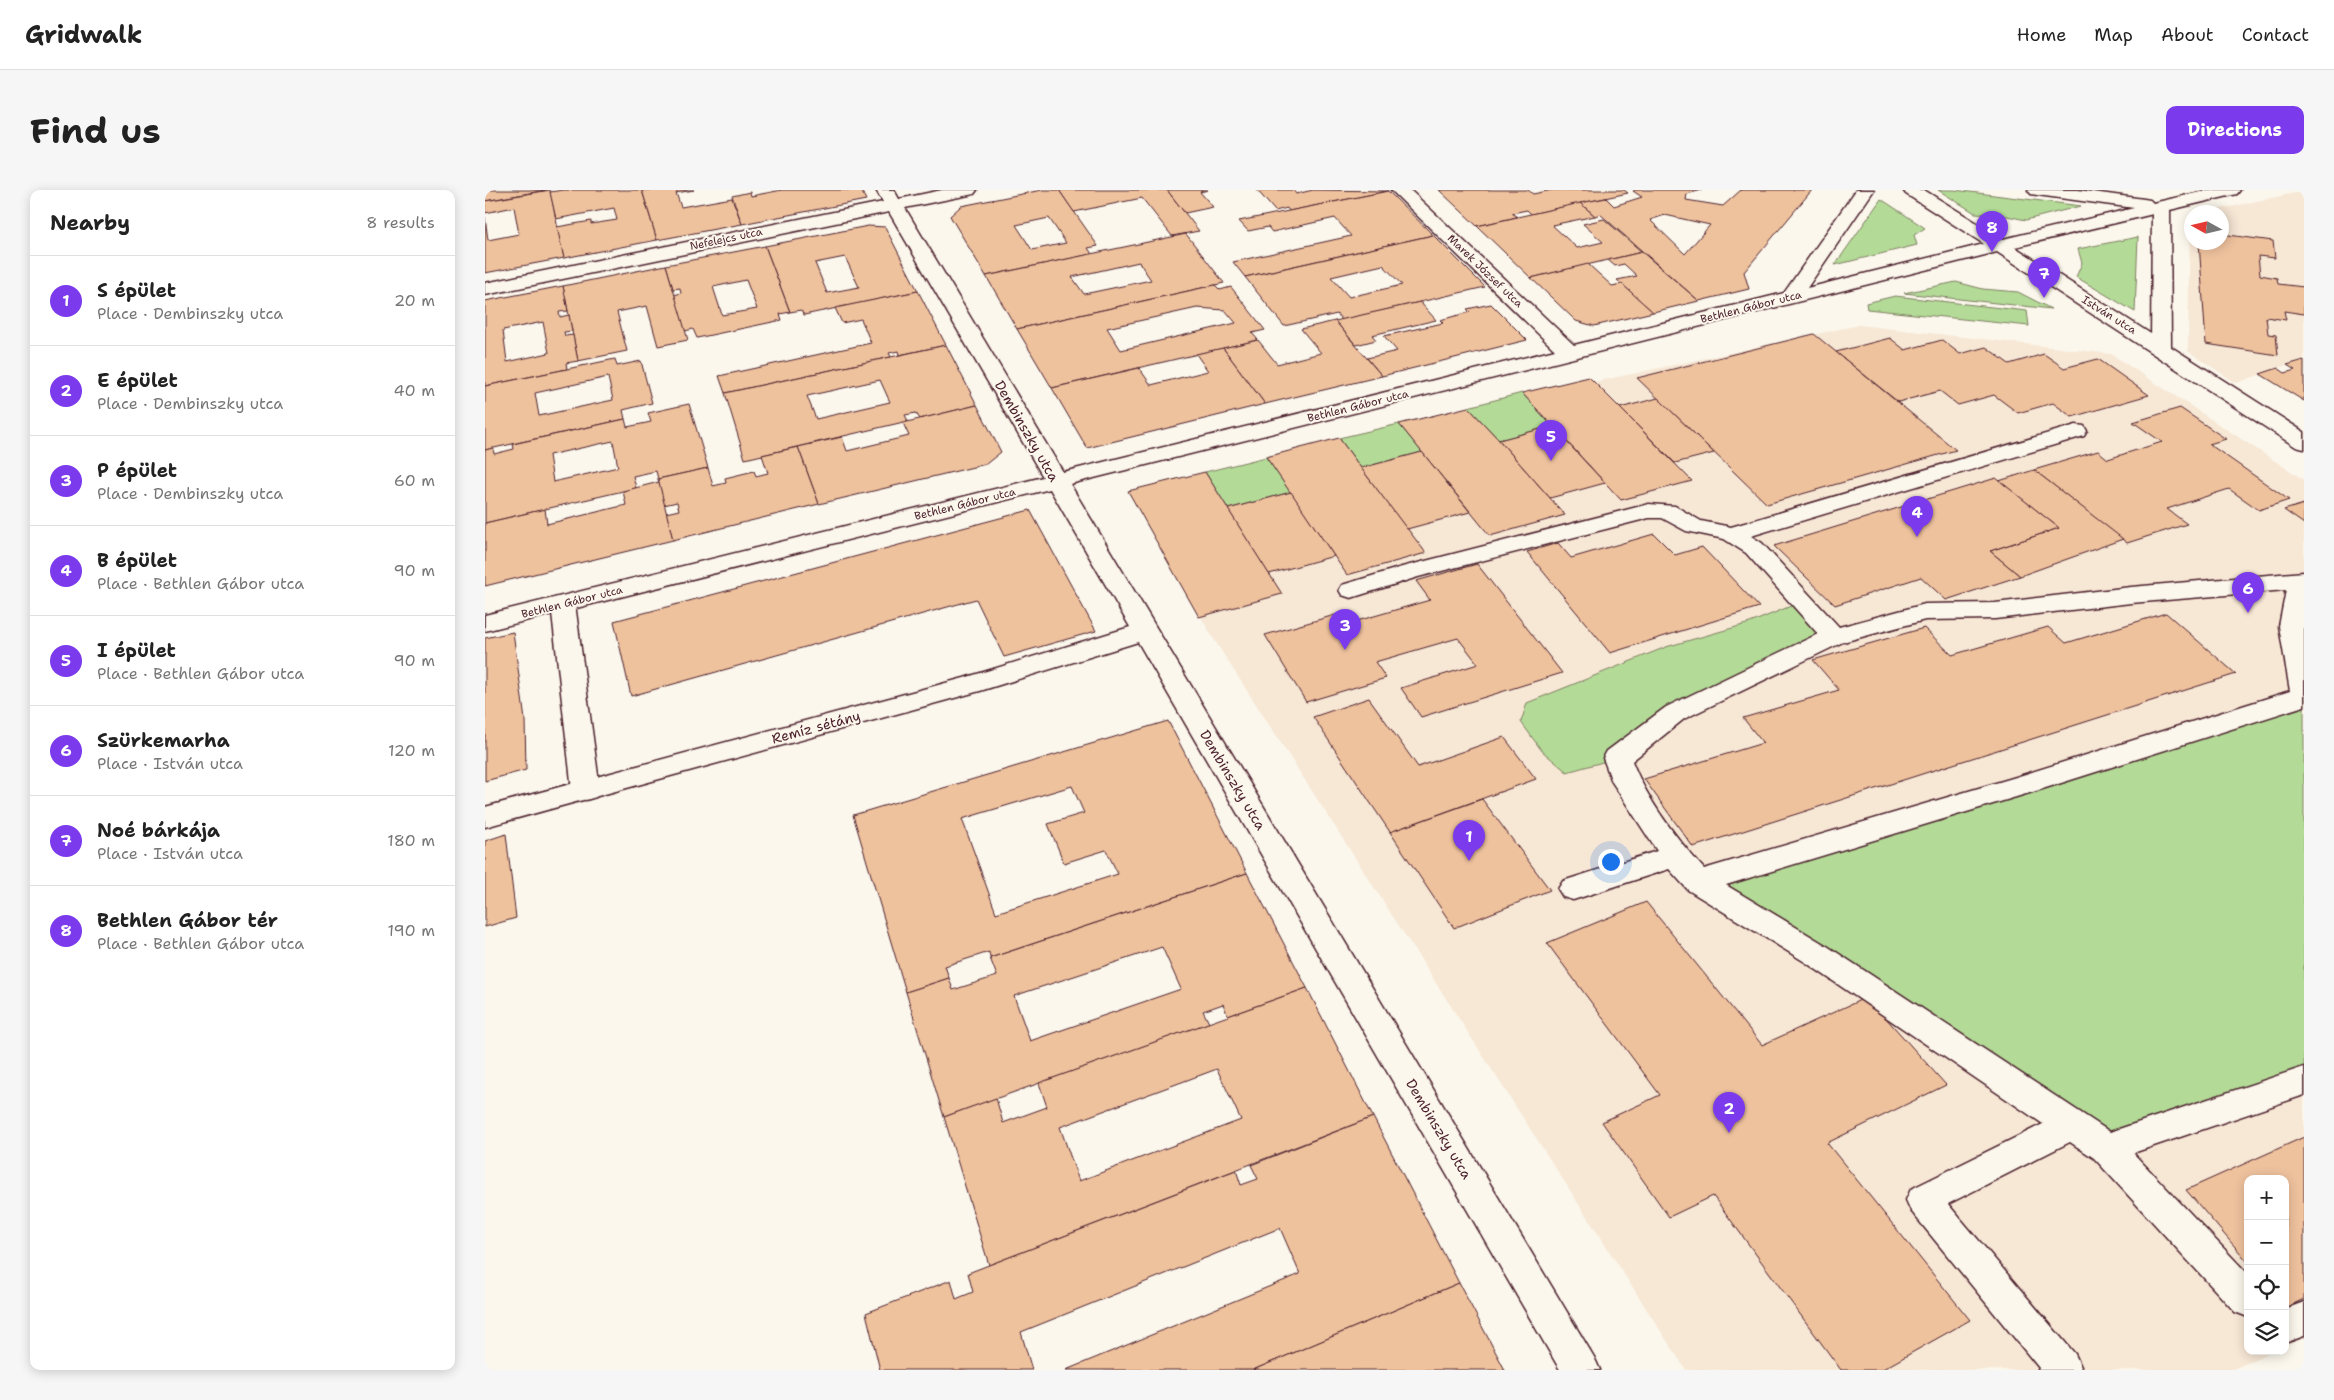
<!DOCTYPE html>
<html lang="en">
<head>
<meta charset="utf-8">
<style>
	:root { --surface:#fff; --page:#f6f6f6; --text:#222; --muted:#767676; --line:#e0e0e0; --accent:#7c3aed }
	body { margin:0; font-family:"Shantell Sans",sans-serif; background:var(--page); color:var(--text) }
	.controls { position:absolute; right:15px; bottom:15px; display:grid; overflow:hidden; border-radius:10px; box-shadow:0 2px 12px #0003 }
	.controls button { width:45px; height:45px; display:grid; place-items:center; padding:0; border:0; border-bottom:1px solid var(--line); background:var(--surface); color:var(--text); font:25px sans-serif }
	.compass { position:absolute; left:1699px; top:15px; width:45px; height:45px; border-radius:50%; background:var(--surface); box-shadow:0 2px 12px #0003; rotate:278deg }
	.you { position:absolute; left:1125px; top:671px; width:18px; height:18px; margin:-12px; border:4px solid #fff; border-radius:50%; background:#1a73e8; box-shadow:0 0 0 8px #1a73e833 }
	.badge { display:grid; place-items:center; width:32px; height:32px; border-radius:50%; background:var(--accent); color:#fff; font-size:16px; font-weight:700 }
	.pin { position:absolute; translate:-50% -41px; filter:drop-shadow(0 1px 2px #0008) }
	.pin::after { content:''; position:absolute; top:26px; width:18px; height:15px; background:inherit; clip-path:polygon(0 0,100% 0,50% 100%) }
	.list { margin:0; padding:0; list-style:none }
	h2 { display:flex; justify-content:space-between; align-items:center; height:65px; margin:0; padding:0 20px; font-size:21px }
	h2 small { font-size:16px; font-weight:400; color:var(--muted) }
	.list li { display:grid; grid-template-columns:32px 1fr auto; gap:15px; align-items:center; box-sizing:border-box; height:90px; padding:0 20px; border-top:1px solid var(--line) }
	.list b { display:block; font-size:19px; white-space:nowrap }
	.list p { margin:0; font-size:16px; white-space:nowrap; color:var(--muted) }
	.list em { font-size:16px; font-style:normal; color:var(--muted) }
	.icon { flex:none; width:28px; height:28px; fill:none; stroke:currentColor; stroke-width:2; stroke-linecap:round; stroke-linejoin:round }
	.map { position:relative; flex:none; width:1819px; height:1180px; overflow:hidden; border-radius:10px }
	header { display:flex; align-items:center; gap:30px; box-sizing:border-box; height:70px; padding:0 25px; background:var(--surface); border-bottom:1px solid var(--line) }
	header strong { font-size:24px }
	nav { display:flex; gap:28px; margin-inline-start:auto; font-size:18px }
	.intro { display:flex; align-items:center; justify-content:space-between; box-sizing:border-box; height:120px; padding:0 30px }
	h1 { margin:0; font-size:35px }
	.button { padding:12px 22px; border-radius:10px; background:var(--accent); color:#fff; font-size:18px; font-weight:700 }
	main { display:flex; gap:30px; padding:0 30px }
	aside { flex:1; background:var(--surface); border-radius:10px; box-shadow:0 2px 12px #0003 }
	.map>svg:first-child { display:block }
	.built { fill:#f7e7d5 }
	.green { fill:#b3db97; stroke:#7e7d61 }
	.building { fill:#efc29e; stroke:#4a1f2b; fill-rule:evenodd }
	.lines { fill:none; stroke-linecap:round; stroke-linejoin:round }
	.service-casing { stroke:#4a1f2b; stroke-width:3 }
	.minor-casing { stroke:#4a1f2b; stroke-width:3 }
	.service { fill:#fbf7ec; fill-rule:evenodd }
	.minor { fill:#fbf7ec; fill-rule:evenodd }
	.labels { text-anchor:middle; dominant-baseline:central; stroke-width:4; stroke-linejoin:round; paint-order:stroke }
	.far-street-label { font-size:11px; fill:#4a1f2b; stroke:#fbf7ec }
	.street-label { font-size:14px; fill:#4a1f2b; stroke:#fbf7ec }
</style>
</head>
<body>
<header>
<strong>Gridwalk</strong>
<nav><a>Home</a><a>Map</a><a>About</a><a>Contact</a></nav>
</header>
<div class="intro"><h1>Find us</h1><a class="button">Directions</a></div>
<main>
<aside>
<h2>Nearby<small>8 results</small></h2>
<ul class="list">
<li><span class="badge">1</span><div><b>S épület</b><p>Place · Dembinszky utca</p></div><em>20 m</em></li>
<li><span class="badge">2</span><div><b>E épület</b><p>Place · Dembinszky utca</p></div><em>40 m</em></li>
<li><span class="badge">3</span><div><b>P épület</b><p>Place · Dembinszky utca</p></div><em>60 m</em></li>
<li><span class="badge">4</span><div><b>B épület</b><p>Place · Bethlen Gábor utca</p></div><em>90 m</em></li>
<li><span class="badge">5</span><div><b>I épület</b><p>Place · Bethlen Gábor utca</p></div><em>90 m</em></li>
<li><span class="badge">6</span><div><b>Szürkemarha</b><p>Place · István utca</p></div><em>120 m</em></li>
<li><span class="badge">7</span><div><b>Noé bárkája</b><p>Place · István utca</p></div><em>180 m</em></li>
<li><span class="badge">8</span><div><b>Bethlen Gábor tér</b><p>Place · Bethlen Gábor utca</p></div><em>190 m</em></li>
</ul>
</aside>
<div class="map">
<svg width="1819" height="1180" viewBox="0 0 1819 1180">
	<rect width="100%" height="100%" fill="#fbf7ec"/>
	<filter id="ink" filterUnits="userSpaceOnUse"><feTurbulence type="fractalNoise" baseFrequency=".02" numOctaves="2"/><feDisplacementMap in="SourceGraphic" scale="10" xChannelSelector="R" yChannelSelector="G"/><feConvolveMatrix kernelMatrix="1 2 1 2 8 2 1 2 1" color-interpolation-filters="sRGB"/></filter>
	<g filter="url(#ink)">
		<g class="built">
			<polygon points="1819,1 1819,169 1751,193 1703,161 1705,26 1706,52 1736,52 1736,22 1721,22"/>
			<polygon points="1374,135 1626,164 1819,290 1819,1148 1800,1156 1800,989 1763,989 1763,1161 1788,1161 1746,1180 1201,1180 730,451 643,301 914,234"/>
		</g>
		<g class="green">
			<polygon points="1453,0 1469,0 1596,16 1541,30 1517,25 1490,23"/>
			<polygon points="1396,9 1440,38 1429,45 1432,55 1350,75"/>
			<polygon points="1653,47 1650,122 1591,87 1597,73 1593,59"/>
			<polygon points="1471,92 1498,99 1533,102 1566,119 1419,103"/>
			<polygon points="1410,106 1542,121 1544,136 1382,119 1381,113"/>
			<polygon points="1037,203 1067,236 1014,250 983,217"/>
			<polygon points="914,234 937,262 876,278 854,248"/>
			<polygon points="781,267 806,302 743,319 720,282"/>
			<polygon points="1318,411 1349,446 1190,523 1132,568 1082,582 1057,561 1036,532 1042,513 1181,457 1265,433"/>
			<polygon points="1819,507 1819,891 1621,958 1213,692"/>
		</g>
		<g class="building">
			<polygon points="0,0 61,0 0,11"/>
			<polygon points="65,0 79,68 0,83 0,27 3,50 34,44 29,17 0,23 0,11"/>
			<polygon points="78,0 157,0 172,50 79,68 72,37 106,31 106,34 132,30 129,18 71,29 65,2"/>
			<polygon points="157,0 209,0 191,3 196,17 247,8 257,34 172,50"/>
			<polygon points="297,0 376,0 381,10 257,34 247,6 265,2 266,6"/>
			<path d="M557 0H574L613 56 603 58 607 64 501 86 465 26 476 16ZM564 28 581 53 547 60 531 35Z"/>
			<polygon points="574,0 682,0 714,41 687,46 657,8 589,22"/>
			<polygon points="682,0 723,0 715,2 728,17 700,23"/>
			<polygon points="772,0 808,0 811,4 828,0 903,1 804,21 802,18 790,21"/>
			<polygon points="954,0 1043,0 1048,4 1067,0 1139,0 1143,3 1046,24 1042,20 1027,23 1032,27 992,36"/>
			<path d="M1217 0 1202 4 1201 10 1238 16 1256 0H1327L1259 82 1264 99 1214 111 1115 24 1110 26 1095 13 1121 8 1129 16 1157 7 1148 1 1150 0ZM1180 25 1225 35 1200 64 1165 30Z"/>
			<polygon points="903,1 948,45 760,87 748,72 866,46 850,28 787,42 783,37 763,41 754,31"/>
			<polygon points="1095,13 1110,26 1067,35 1092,58 1118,52 1098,34 1119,29 1157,62 1046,88 992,36"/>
			<path d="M383 36 400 37 433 101 319 125 316 120 305 122 280 56ZM360 67 374 97 342 103 330 73Z"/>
			<path d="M701 44 739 93 532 139 501 86ZM654 72 666 90 599 104 587 87Z"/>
			<polygon points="1736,44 1788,51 1790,68 1773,66 1775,85 1792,88 1793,94 1819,97 1819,124 1799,121 1801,130 1781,127 1783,144 1791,145 1793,165 1721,154 1714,52 1736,52"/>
			<path d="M948 45 1000 97 857 130 852 124 799 136 760 87ZM898 75 917 95 864 107 846 87Z"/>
			<path d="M280 56 305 122 295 124 297 130 212 148 208 139 200 141 189 105 196 103 195 98 188 99 181 75ZM261 90 272 119 237 125 228 97Z"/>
			<polygon points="1157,62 1214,111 1168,122 1132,90 1152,86 1139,74 1130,76 1123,70"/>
			<polygon points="1103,74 1127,96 1137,94 1168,122 1109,136 1091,131 1046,88"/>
			<polygon points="181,75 203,150 173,156 162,116 132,122 142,161 93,171 78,96"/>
			<path d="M730 95 735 100 746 97 780 140 767 143 773 150 567 198 532 139ZM712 118 740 120 751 133 636 160 622 138Z"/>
			<path d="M78 96 83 121 74 122 75 127 84 125 87 141 79 142 80 146 88 145 93 171 81 173 82 179 0 196V111ZM58 132 64 163 22 172 18 140Z"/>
			<polygon points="433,101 461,155 414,165 413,161 404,163 406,167 240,203 234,186 386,153 376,129 357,133 350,118"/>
			<polygon points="935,112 951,130 887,145 891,150 871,155 850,131"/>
			<polygon points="1006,114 1042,150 897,186 882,168 912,161 899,146 958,133 955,130 985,122 982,119"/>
			<polygon points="850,131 897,186 780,214 738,158 773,150 792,174 836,163 816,139"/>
			<polygon points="1329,144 1351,162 1471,260 1282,314 1152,188"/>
			<polygon points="1405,148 1420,160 1457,150 1475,164 1501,157 1524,174 1559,164 1579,178 1613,169 1664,205 1587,227 1568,213 1533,223 1509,205 1473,215 1455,201 1413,212 1351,162"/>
			<path d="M461 155 492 215 435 229 431 223 420 225 423 231 260 269 240 203ZM395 190 405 212 331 229 322 206Z"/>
			<polygon points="738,158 780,214 602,258 567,198 654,178 666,195 723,181 711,164"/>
			<path d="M130 169 132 176 156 171 167 213 138 220 140 229 0 260V196ZM123 187 128 210 54 226 50 203Z"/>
			<polygon points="1819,170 1819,211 1775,184 1793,178 1800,183 1810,180 1802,175"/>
			<polygon points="1104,187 1135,218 1207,291 1136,310 1037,203"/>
			<polygon points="1173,208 1229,263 1190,273 1135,218"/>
			<path d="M204 214 223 278 173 289 171 281 148 286 151 298 0 333V260L8 258 9 264 29 259 28 254 140 229 142 237 166 232 163 223ZM128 251 133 277 68 292 64 265Z"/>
			<polygon points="492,215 516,262 501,274 334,314 313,257 357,247 362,261 424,246 418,233"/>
			<polygon points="983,217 1014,250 1080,325 1005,346 914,234"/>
			<polygon points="1695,218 1741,249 1724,254 1804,310 1774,320 1744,299 1682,319 1702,334 1642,353 1549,280 1613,261 1623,269 1677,252 1648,232"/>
			<polygon points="1067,236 1120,293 1065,308 1014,250"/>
			<polygon points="854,248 876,278 941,363 862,385 781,267"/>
			<polygon points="313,257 334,314 188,350 181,323 194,320 192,312 179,315 173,289 223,278 228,296 241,293 240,288 269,281 271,286 283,283 277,265"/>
			<polygon points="937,262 985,322 922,339 876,278"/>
			<polygon points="1549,280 1638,349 1535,386 1505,361 1574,338 1514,291"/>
			<polygon points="720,282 797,404 714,427 643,301"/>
			<polygon points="1511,288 1574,338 1505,361 1535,386 1461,410 1436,387 1350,415 1289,356"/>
			<polygon points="174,292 188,350 0,396 0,333 60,319 62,334 141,315 138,301"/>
			<polygon points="806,302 849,366 784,384 743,319"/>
			<polygon points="1819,314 1819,334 1799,320"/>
			<polygon points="545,320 611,441 519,467 491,409 146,506 129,431"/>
			<polygon points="1169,344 1190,365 1217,357 1274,417 1125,463 1042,362 1073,353 1086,368"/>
			<polygon points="992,374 1077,483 936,527 916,498 993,474 973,448 890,472 901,488 821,512 780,445 857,423 865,433 945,410 931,391"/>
			<polygon points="1681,423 1751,484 1208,657 1159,589 1278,553 1258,528 1354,500 1328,470 1439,438 1467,465 1563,437 1581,453"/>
			<polygon points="28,442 40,530 41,580 0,591 0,448"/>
			<polygon points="884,508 933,577 1019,547 1051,589 905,642 828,527"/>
			<path d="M683 531 762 683 505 768 504 762 460 776 464 788 421 802 368 625ZM587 596 599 623 563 634 579 673 621 660 633 684 511 723 477 629Z"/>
			<polygon points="997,609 1065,700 969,738 905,642"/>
			<polygon points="21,644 31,728 0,737 0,651"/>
			<path d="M762 683 822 798 743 826 738 814 718 821 724 833 459 927 421 802 464 788 468 800 512 786 505 768ZM677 757 696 799 545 851 529 806Z"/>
			<polygon points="1161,712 1277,855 1382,807 1461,895 1342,953 1485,1130 1396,1180 1356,1180 1228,1006 1184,1027 1117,932 1175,905 1062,753"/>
			<path d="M822 798 888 927 504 1075 459 927 511 908 518 933 562 917 554 893ZM732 879 756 930 594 991 575 937Z"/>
			<polygon points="888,927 974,1093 768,1180 581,1180 815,1084 795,1038 536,1142 547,1180 395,1180 381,1123 466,1090 471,1109 488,1102 483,1083 751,980 756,995 773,989 766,975"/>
			<polygon points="1819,947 1819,1109 1802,1117 1800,1115 1800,989 1763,989 1763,1072 1701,1000"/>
			<polygon points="974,1093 1020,1180 768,1180"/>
		</g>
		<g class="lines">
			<defs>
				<g id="service">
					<polygon points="1676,12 1682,13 1685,17 1686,158 1683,162 1676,164 1669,162 1666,158 1667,17 1670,13"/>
					<path d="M1591 235 1599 236 1602 241 1599 246 1266 346 1277 353 1354 437 1440 414 1510 413 1646 397 1819 382V516L1551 601 1241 695 1342 756 1625 942 1819 877V905L1648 963 1763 1084V1127L1750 1122 1609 968 1585 952 1463 1014 1590 1164 1596 1177 1594 1180H1553L1554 1178 1426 1021 1421 1010 1426 999 1558 934 1320 772 1203 700 1184 679 1088 710 1078 707 1073 699 1078 691 1172 661 1127 592 1118 568 1122 561 1181 517 1333 444 1261 363 1239 349 1201 341 1177 328H1164L933 387 866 408 857 405 854 400 857 395 917 377 1164 314 1190 316 1216 331 1246 337ZM1801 400 1794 436 1805 501 1531 587 1219 679C1191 648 1162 610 1147 571L1199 529 1358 452 1440 430 1510 429 1646 413Z"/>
					<polygon points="78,406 87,409 90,414 115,600 111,607 101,610 91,607 87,600 66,414 69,409"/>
					<polygon points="1819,1112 1819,1146 1800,1153 1800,1119"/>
				</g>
				<polygon id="minor" points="391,0 409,0 414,9 457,0 492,0 489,4 420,18 578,282 1070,160 906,0 925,0 1089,155 1299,103 1371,0 1389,0 1322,98 1499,54 1421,4 1418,0 1439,0 1518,49 1649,18 1552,5 1546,4 1543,0 1593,0 1659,9 1665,10 1668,13 1724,0 1755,0 1752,4 1530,57 1819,242 1819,259 1811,257 1512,62 585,294 1109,1167 1115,1180 1075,1180 653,452 495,501 0,637 0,617 479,488 645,437 565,299 0,441 0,425 558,287 404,22 0,105 0,93 398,12"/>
			</defs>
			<use href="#service" class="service-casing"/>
			<use href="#minor" class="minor-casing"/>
			<use href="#service" class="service"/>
			<use href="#minor" class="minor"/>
		</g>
	</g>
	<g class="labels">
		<g class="far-street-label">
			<text transform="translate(241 49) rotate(-12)">Nefelejcs utca</text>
			<text transform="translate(1000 81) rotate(44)">Marek József utca</text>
			<text transform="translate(1266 117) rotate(-14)">Bethlen Gábor utca</text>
			<text transform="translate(1624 125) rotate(32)">István utca</text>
			<text transform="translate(873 216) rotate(-14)">Bethlen Gábor utca</text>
			<text transform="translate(480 314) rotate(-14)">Bethlen Gábor utca</text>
			<text transform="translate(87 412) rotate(-14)">Bethlen Gábor utca</text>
		</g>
		<g class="street-label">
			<text transform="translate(542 241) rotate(60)">Dembinszky utca</text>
			<text transform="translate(331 537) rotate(-15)">Remíz sétány</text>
			<text transform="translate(748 590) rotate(59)">Dembinszky utca</text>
			<text transform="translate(954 939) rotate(59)">Dembinszky utca</text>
		</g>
	</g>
</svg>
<div class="controls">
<button>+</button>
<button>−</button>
<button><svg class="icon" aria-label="locate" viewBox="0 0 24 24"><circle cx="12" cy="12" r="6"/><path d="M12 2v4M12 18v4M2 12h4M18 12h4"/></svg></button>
<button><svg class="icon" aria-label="layers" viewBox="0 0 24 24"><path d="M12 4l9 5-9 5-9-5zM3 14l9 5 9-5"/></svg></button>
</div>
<svg class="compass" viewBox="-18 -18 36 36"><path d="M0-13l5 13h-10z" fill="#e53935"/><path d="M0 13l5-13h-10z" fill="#767676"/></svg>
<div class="you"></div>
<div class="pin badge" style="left:984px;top:671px">1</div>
<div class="pin badge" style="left:1244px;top:943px">2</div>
<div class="pin badge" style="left:860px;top:460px">3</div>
<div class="pin badge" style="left:1432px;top:347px">4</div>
<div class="pin badge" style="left:1066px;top:271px">5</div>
<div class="pin badge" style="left:1763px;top:423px">6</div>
<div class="pin badge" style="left:1559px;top:108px">7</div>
<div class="pin badge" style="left:1507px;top:62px">8</div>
</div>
</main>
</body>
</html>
